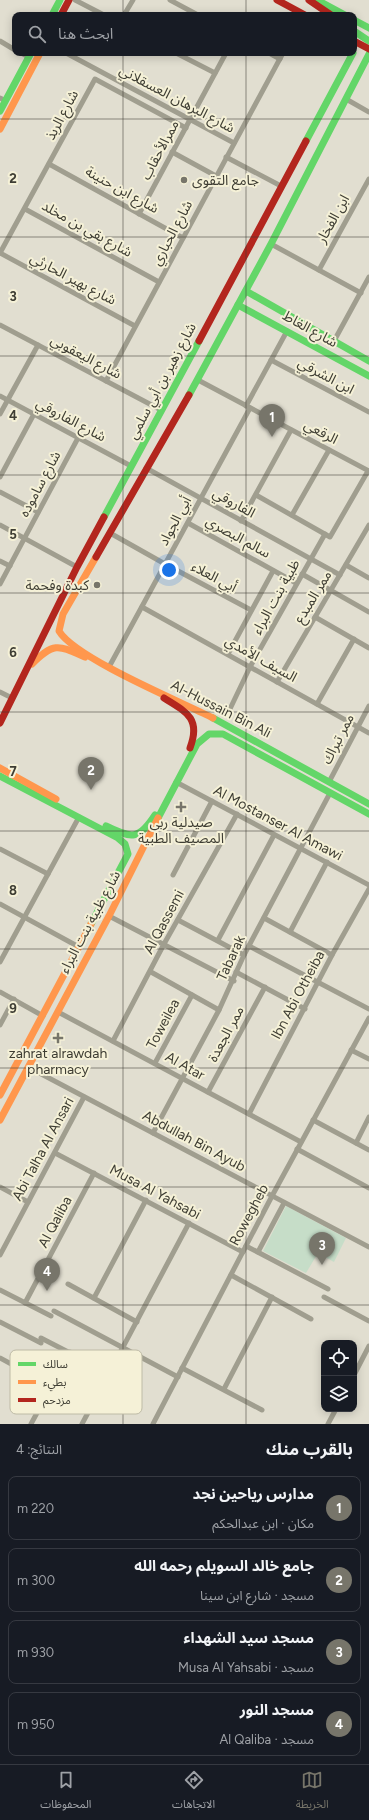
<!DOCTYPE html>
<html lang="ar">
<head>
<meta charset="utf-8">
<style>
	:root { --surface:#171b24; --page:#242831; --text:#f1f3f6; --muted:#9ea1a6; --line:#363941; --accent:#77756a }
	body { margin:0; font-family:Figtree,"Noto Sans Arabic",sans-serif; background:var(--page); color:var(--text); direction:rtl }
	.controls { position:absolute; right:12px; bottom:12px; display:grid; overflow:hidden; border-radius:8px; box-shadow:0 2px 10px #0003 }
	.controls button { width:36px; height:36px; display:grid; place-items:center; padding:0; border:0; border-bottom:1px solid var(--line); background:var(--surface); color:var(--text); font:20px sans-serif }
	.you { position:absolute; left:169px; top:570px; width:14px; height:14px; margin:-10px; border:3px solid #fff; border-radius:50%; background:#1a73e8; box-shadow:0 0 0 6px #1a73e833 }
	.badge { display:grid; place-items:center; width:26px; height:26px; border-radius:50%; background:var(--accent); color:#fff; font-size:13px; font-weight:700 }
	.pin { position:absolute; translate:-50% -33px; filter:drop-shadow(0 1px 2px #0008) }
	.pin::after { content:''; position:absolute; top:21px; width:14px; height:12px; background:inherit; clip-path:polygon(0 0,100% 0,50% 100%) }
	.list { margin:0; padding:0; list-style:none }
	h2 { display:flex; justify-content:space-between; align-items:center; height:52px; margin:0; padding:0 16px; font-size:17px }
	h2 small { font-size:13px; font-weight:400; color:var(--muted) }
	.list li { display:grid; grid-template-columns:26px 1fr auto; gap:12px; align-items:center; box-sizing:border-box; height:64px; margin:0 8px 8px; padding:0 8px; border:1px solid var(--line); border-radius:8px }
	.list b { display:block; font-size:15px; white-space:nowrap }
	.list p { margin:0; font-size:13px; white-space:nowrap; color:var(--muted) }
	.list em { font-size:13px; font-style:normal; color:var(--muted) }
	.icon { flex:none; width:22px; height:22px; fill:none; stroke:currentColor; stroke-width:2; stroke-linecap:round; stroke-linejoin:round }
	.map { position:relative; flex:none; width:369px; height:1424px; overflow:hidden; direction:ltr }
	.search { position:absolute; background:var(--surface); box-shadow:0 2px 10px #0003; left:12px; right:12px; top:12px; height:44px; display:flex; align-items:center; gap:10px; box-sizing:border-box; padding:0 14px; border-radius:8px; color:var(--muted); font-size:15px }
	.sheet { height:340px; background:var(--surface) }
	nav { display:flex; justify-content:space-around; align-items:center; box-sizing:border-box; height:56px; border-top:1px solid var(--line); background:var(--surface); font-size:11px; color:var(--muted) }
	nav a { display:grid; justify-items:center; gap:2px }
	nav .on { color:var(--accent) }
	.map>svg:first-child { display:block }
	.green { fill:#c6ddc8 }
	.lines { fill:none; stroke-linecap:round; stroke-linejoin:round }
	.street { stroke:#a09e8f; stroke-width:5 }
	.fast { stroke:#63d668; stroke-width:7 }
	.slow { stroke:#ff974d; stroke-width:7 }
	.jam { stroke:#b3261e; stroke-width:7 }
	.grid { fill:none; stroke:#3e3d33; stroke-width:1; stroke-opacity:0.55 }
	.poi-dot { fill:#77756a; stroke:#f5f1d7; stroke-width:1.5 }
	.labels { text-anchor:middle; dominant-baseline:central; stroke-width:4; stroke-linejoin:round; paint-order:stroke }
	.street-label { font-size:14px; fill:#3e3d33; stroke:#f5f1d7 }
	.poi-label { font-size:14px; fill:#3e3d33; stroke:#f5f1d7 }
	.key { fill:#f5f1d7; stroke:#bebba6; stroke-width:1 }
	.key-label { font-size:11px; fill:#3e3d33 }
	.grid-label { font-size:13px; text-anchor:middle; font-weight:bold; fill:#3e3d33; stroke:#f5f1d7; stroke-width:4; stroke-linejoin:round; paint-order:stroke }
</style>
</head>
<body>
<div class="map">
<svg width="369" height="1424" viewBox="0 0 369 1424">
	<rect width="100%" height="100%" fill="#e1ded0"/>
	<polygon class="green" points="286,1206 346,1238 334,1262 318,1253 306,1273 263,1251"/>
	<g class="lines">
		<g class="street">
			<polyline points="75,0 104,15"/>
			<polyline points="170,0 198,15"/>
			<polyline points="124,15 133,0"/>
			<polyline points="0,41 15,50"/>
			<polyline points="21,53 29,57"/>
			<polyline points="66,53 234,143"/>
			<polyline points="176,53 215,73"/>
			<polyline points="269,53 280,59"/>
			<polyline points="0,98 6,101"/>
			<polyline points="346,99 369,112"/>
			<polyline points="172,152 216,176"/>
			<polyline points="226,157 281,186"/>
			<polyline points="49,164 183,238"/>
			<polyline points="25,209 159,282"/>
			<polyline points="139,214 226,53"/>
			<polyline points="271,244 361,293"/>
			<polyline points="0,253 95,79 186,128"/>
			<polyline points="0,253 135,326"/>
			<polyline points="319,270 369,179"/>
			<polyline points="0,325 161,410"/>
			<polyline points="334,341 369,277"/>
			<polyline points="271,360 369,412"/>
			<polyline points="198,380 369,471"/>
			<polyline points="106,381 283,53"/>
			<polyline points="0,396 131,466"/>
			<polyline points="246,406 287,331"/>
			<polyline points="0,414 38,345"/>
			<polyline points="146,468 340,575"/>
			<polyline points="0,477 34,414"/>
			<polyline points="0,492 38,512"/>
			<polyline points="256,495 330,537 368,471"/>
			<polyline points="292,515 329,450"/>
			<polyline points="241,521 291,430"/>
			<polyline points="188,523 296,583"/>
			<polyline points="0,525 77,567"/>
			<polyline points="110,533 165,564 251,610"/>
			<polyline points="0,561 10,566"/>
			<polyline points="346,565 369,578"/>
			<polyline points="302,574 369,612"/>
			<polyline points="0,584 78,438"/>
			<polyline points="142,607 369,733"/>
			<polyline points="315,617 369,648"/>
			<polyline points="228,654 273,571"/>
			<polyline points="109,667 250,408"/>
			<polyline points="277,682 369,525"/>
			<polyline points="0,692 12,698"/>
			<polyline points="317,704 354,639"/>
			<polyline points="229,711 250,667 325,534"/>
			<polyline points="176,782 369,885"/>
			<polyline points="329,782 369,706"/>
			<polyline points="0,849 48,874"/>
			<polyline points="173,875 212,801"/>
			<polyline points="0,904 79,947"/>
			<polyline points="109,916 234,981"/>
			<polyline points="264,918 332,955"/>
			<polyline points="178,920 244,955"/>
			<polyline points="290,932 327,862"/>
			<polyline points="218,940 274,835"/>
			<polyline points="249,946 369,1009"/>
			<polyline points="0,962 79,817"/>
			<polyline points="151,972 219,1010"/>
			<polyline points="236,972 305,1009"/>
			<polyline points="0,992 43,1016"/>
			<polyline points="58,1012 301,1142"/>
			<polyline points="0,1025 14,999"/>
			<polyline points="113,1041 164,944 237,814"/>
			<polyline points="351,1050 369,1059"/>
			<polyline points="155,1063 192,995"/>
			<polyline points="28,1067 369,1247"/>
			<polyline points="208,1092 265,987"/>
			<polyline points="249,1114 332,955 369,889"/>
			<polyline points="313,1120 369,1150"/>
			<polyline points="153,1133 219,1010 244,955 330,793"/>
			<polyline points="356,1143 369,1117"/>
			<polyline points="297,1149 369,1188"/>
			<polyline points="55,1153 243,1252"/>
			<polyline points="0,1187 28,1202"/>
			<polyline points="246,1246 328,1289"/>
			<polyline points="258,1252 284,1203"/>
			<polyline points="0,1255 84,1097"/>
			<polyline points="231,1275 311,1319"/>
			<polyline points="68,1284 137,1322"/>
			<polyline points="0,1290 51,1316"/>
			<polyline points="324,1297 369,1321"/>
			<polyline points="94,1298 146,1200"/>
			<polyline points="25,1303 94,1173"/>
			<polyline points="54,1311 178,1377"/>
			<polyline points="0,1322 41,1343"/>
			<polyline points="41,1338 109,1373"/>
			<polyline points="0,1358 26,1372"/>
			<polyline points="182,1368 262,1410"/>
			<polyline points="354,1375 369,1346"/>
			<polyline points="224,1389 272,1297"/>
			<polyline points="31,1424 70,1352"/>
			<polyline points="82,1424 189,1223"/>
			<polyline points="153,1424 272,1196 369,1018"/>
			<polyline points="328,1424 336,1409"/>
		</g>
		<g class="fast">
			<polyline points="317,0 345,15"/>
			<polyline points="52,15 60,0"/>
			<polyline points="354,20 369,28"/>
			<polyline points="354,31 369,41"/>
			<polyline points="0,111 31,53"/>
			<polyline points="306,141 353,53"/>
			<polyline points="246,291 369,361"/>
			<polyline points="238,305 369,376"/>
			<polyline points="189,395 271,244 369,54"/>
			<polyline points="104,517 199,341"/>
			<polyline points="213,718 369,804"/>
			<polyline points="0,776 118,838 125,844 128,854 91,924"/>
			<polyline points="158,818 197,744 209,734 223,734 369,814"/>
			<path d="M106 826C132 839 139 840 155 815"/>
		</g>
		<g class="slow">
			<polyline points="0,129 40,53"/>
			<path d="M96 557 63 614 59 631C75 658 181 702 213 718"/>
			<path d="M32 664C54 642 58 645 85 657"/>
			<polyline points="0,768 56,799"/>
			<polyline points="0,1095 91,924"/>
			<polyline points="0,1120 109,916 158,818"/>
		</g>
		<g class="jam">
			<polyline points="277,0 305,15"/>
			<polyline points="309,0 331,15"/>
			<polyline points="61,15 69,0"/>
			<polyline points="354,41 369,49"/>
			<polyline points="199,341 306,141"/>
			<polyline points="96,557 189,395"/>
			<path d="M164 698C187 712 201 719 190 748"/>
			<polyline points="0,723 77,567 104,517"/>
		</g>
	</g>
	<path class="grid" d="M123 0V15M246 0V15M123 53V1424M246 53V1424M0 119H369M0 237H369M0 356H369M0 475H369M0 593H369M0 712H369M0 831H369M0 949H369M0 1068H369M0 1187H369M0 1305H369"/>
	<g class="poi-dot">
		<circle cx="184" cy="180" r="4"/>
		<circle cx="97" cy="585" r="4"/>
		<path d="M179 801h4v4h4v4h-4v4h-4v-4h-4v-4h4z"/>
		<path d="M56 1032h4v4h4v4h-4v4h-4v-4h-4v-4h4z"/>
	</g>
	<g class="labels">
		<g class="street-label">
			<text transform="translate(177 99) rotate(28)">شارع البرهان العسقلاني</text>
			<text transform="translate(62 115) rotate(-62)">شارع الربذ</text>
			<text transform="translate(160 150) rotate(-62)">ممرالأحقاب</text>
			<text transform="translate(122 190) rotate(29)">شارع ابن حنينة</text>
			<text transform="translate(333 219) rotate(-61)">ابن الفخار</text>
			<text transform="translate(87 229) rotate(29)">شارع بقي بن مخلد</text>
			<text transform="translate(172 233) rotate(-62)">شارع الحباري</text>
			<text transform="translate(73 279) rotate(28)">شارع بهير الحارثي</text>
			<text transform="translate(310 329) rotate(29)">شارع الغاط</text>
			<text transform="translate(86 357) rotate(28)">شارع اليعقوبي</text>
			<text transform="translate(326 376) rotate(28)">ابن الشرقي</text>
			<text transform="translate(162 381) rotate(-62)">شارع زهير بن أبي سلمي</text>
			<text transform="translate(71 420) rotate(28)">شارع الفاروقي</text>
			<text transform="translate(321 432) rotate(28)">الرقعي</text>
			<text transform="translate(40 484) rotate(-62)">شارع ساموده</text>
			<text transform="translate(234 503) rotate(29)">الفاروقي</text>
			<text transform="translate(175 521) rotate(-62)">أبي الجواد</text>
			<text transform="translate(238 537) rotate(29)">سالم البصري</text>
			<text transform="translate(214 577) rotate(28)">أبي العلاء</text>
			<text transform="translate(276 597) rotate(-61)">ظبية بنت البراء</text>
			<text transform="translate(313 597) rotate(-59)">ممر المبدع</text>
			<text transform="translate(261 659) rotate(29)">السيف الأمدي</text>
			<text transform="translate(221 709) rotate(27)">Al-Hussain Bin Ali</text>
			<text transform="translate(338 739) rotate(-63)">ممر تبراك</text>
			<text transform="translate(278 823) rotate(28)">Al Mostanser Al Amawi</text>
			<text transform="translate(90 922) rotate(-62)">شارع ظبية بنت البراء</text>
			<text transform="translate(164 922) rotate(-62)">Al Qassemi</text>
			<text transform="translate(231 958) rotate(-65)">Tabarak</text>
			<text transform="translate(298 995) rotate(-62)">Ibn Abi Otheiba</text>
			<text transform="translate(163 1024) rotate(-62)">Toweilea</text>
			<text transform="translate(226 1034) rotate(-62)">ممر الجعدة</text>
			<text transform="translate(185 1066) rotate(29)">Al Atar</text>
			<text transform="translate(194 1141) rotate(28)">Abdullah Bin Ayub</text>
			<text transform="translate(43 1149) rotate(-62)">Abi Talha Al Ansari</text>
			<text transform="translate(155 1192) rotate(28)">Musa Al Yahsabi</text>
			<text transform="translate(249 1215) rotate(-62)">Rowegheb</text>
			<text transform="translate(55 1222) rotate(-62)">Al Qaliba</text>
		</g>
		<g class="poi-label">
			<text x="192" y="180" text-anchor="start">جامع التقوى</text>
			<text x="89" y="585" text-anchor="end">كبدة وفحمة</text>
			<text x="181" y="822">صيدلية ربى<tspan x="181" dy="16">المصيف الطبية</tspan></text>
			<text x="58" y="1053">zahrat alrawdah<tspan x="58" dy="16">pharmacy</tspan></text>
		</g>
	</g>
	<rect x="10" y="1350" width="132" height="64" rx="6" class="key"/>
	<rect x="18" y="1362" width="18" height="4" fill="#63d668"/>
	<rect x="18" y="1380" width="18" height="4" fill="#ff974d"/>
	<rect x="18" y="1398" width="18" height="4" fill="#b3261e"/>
	<g class="key-label">
		<text x="43" y="1368">سالك</text>
		<text x="43" y="1386">بطيء</text>
		<text x="43" y="1404">مزدحم</text>
	</g>
	<g class="grid-label">
		<text x="13" y="183">2</text>
		<text x="13" y="301">3</text>
		<text x="13" y="420">4</text>
		<text x="13" y="539">5</text>
		<text x="13" y="657">6</text>
		<text x="13" y="776">7</text>
		<text x="13" y="895">8</text>
		<text x="13" y="1013">9</text>
	</g>
</svg>
<div class="controls">
<button><svg class="icon" aria-label="locate" viewBox="0 0 24 24"><circle cx="12" cy="12" r="6"/><path d="M12 2v4M12 18v4M2 12h4M18 12h4"/></svg></button>
<button><svg class="icon" aria-label="layers" viewBox="0 0 24 24"><path d="M12 4l9 5-9 5-9-5zM3 14l9 5 9-5"/></svg></button>
</div>
<div class="you"></div>
<div class="pin badge" style="left:272px;top:437px">1</div>
<div class="pin badge" style="left:91px;top:790px">2</div>
<div class="pin badge" style="left:322px;top:1265px">3</div>
<div class="pin badge" style="left:47px;top:1291px">4</div>
<div class="search"><svg class="icon" aria-label="search" viewBox="0 0 24 24"><circle cx="10" cy="10" r="6"/><path d="M15 15l6 6"/></svg>ابحث هنا</div>
</div>
<section class="sheet">
<h2>بالقرب منك<small>النتائج: 4</small></h2>
<ul class="list">
<li><span class="badge">1</span><div><b>مدارس رياحين نجد</b><p>مكان · ابن عبدالحكم</p></div><em>220 m</em></li>
<li><span class="badge">2</span><div><b>جامع خالد السويلم رحمه الله</b><p>مسجد · شارع ابن سينا</p></div><em>300 m</em></li>
<li><span class="badge">3</span><div><b>مسجد سيد الشهداء</b><p>مسجد · Musa Al Yahsabi</p></div><em>930 m</em></li>
<li><span class="badge">4</span><div><b>مسجد النور</b><p>مسجد · Al Qaliba</p></div><em>950 m</em></li>
</ul>
</section>
<nav>
<a class="on"><svg class="icon" aria-label="map" viewBox="0 0 24 24"><path d="M3 6l6-2 6 2 6-2v14l-6 2-6-2-6 2zM9 4v14M15 6v14"/></svg>الخريطة</a>
<a><svg class="icon" aria-label="directions" viewBox="0 0 24 24"><path d="M12 3l9 9-9 9-9-9zM9 14v-3h6M13 9l2 2-2 2"/></svg>الاتجاهات</a>
<a><svg class="icon" aria-label="saved" viewBox="0 0 24 24"><path d="M7 4h10v16l-5-4-5 4z"/></svg>المحفوظات</a>
</nav>
</body>
</html>
